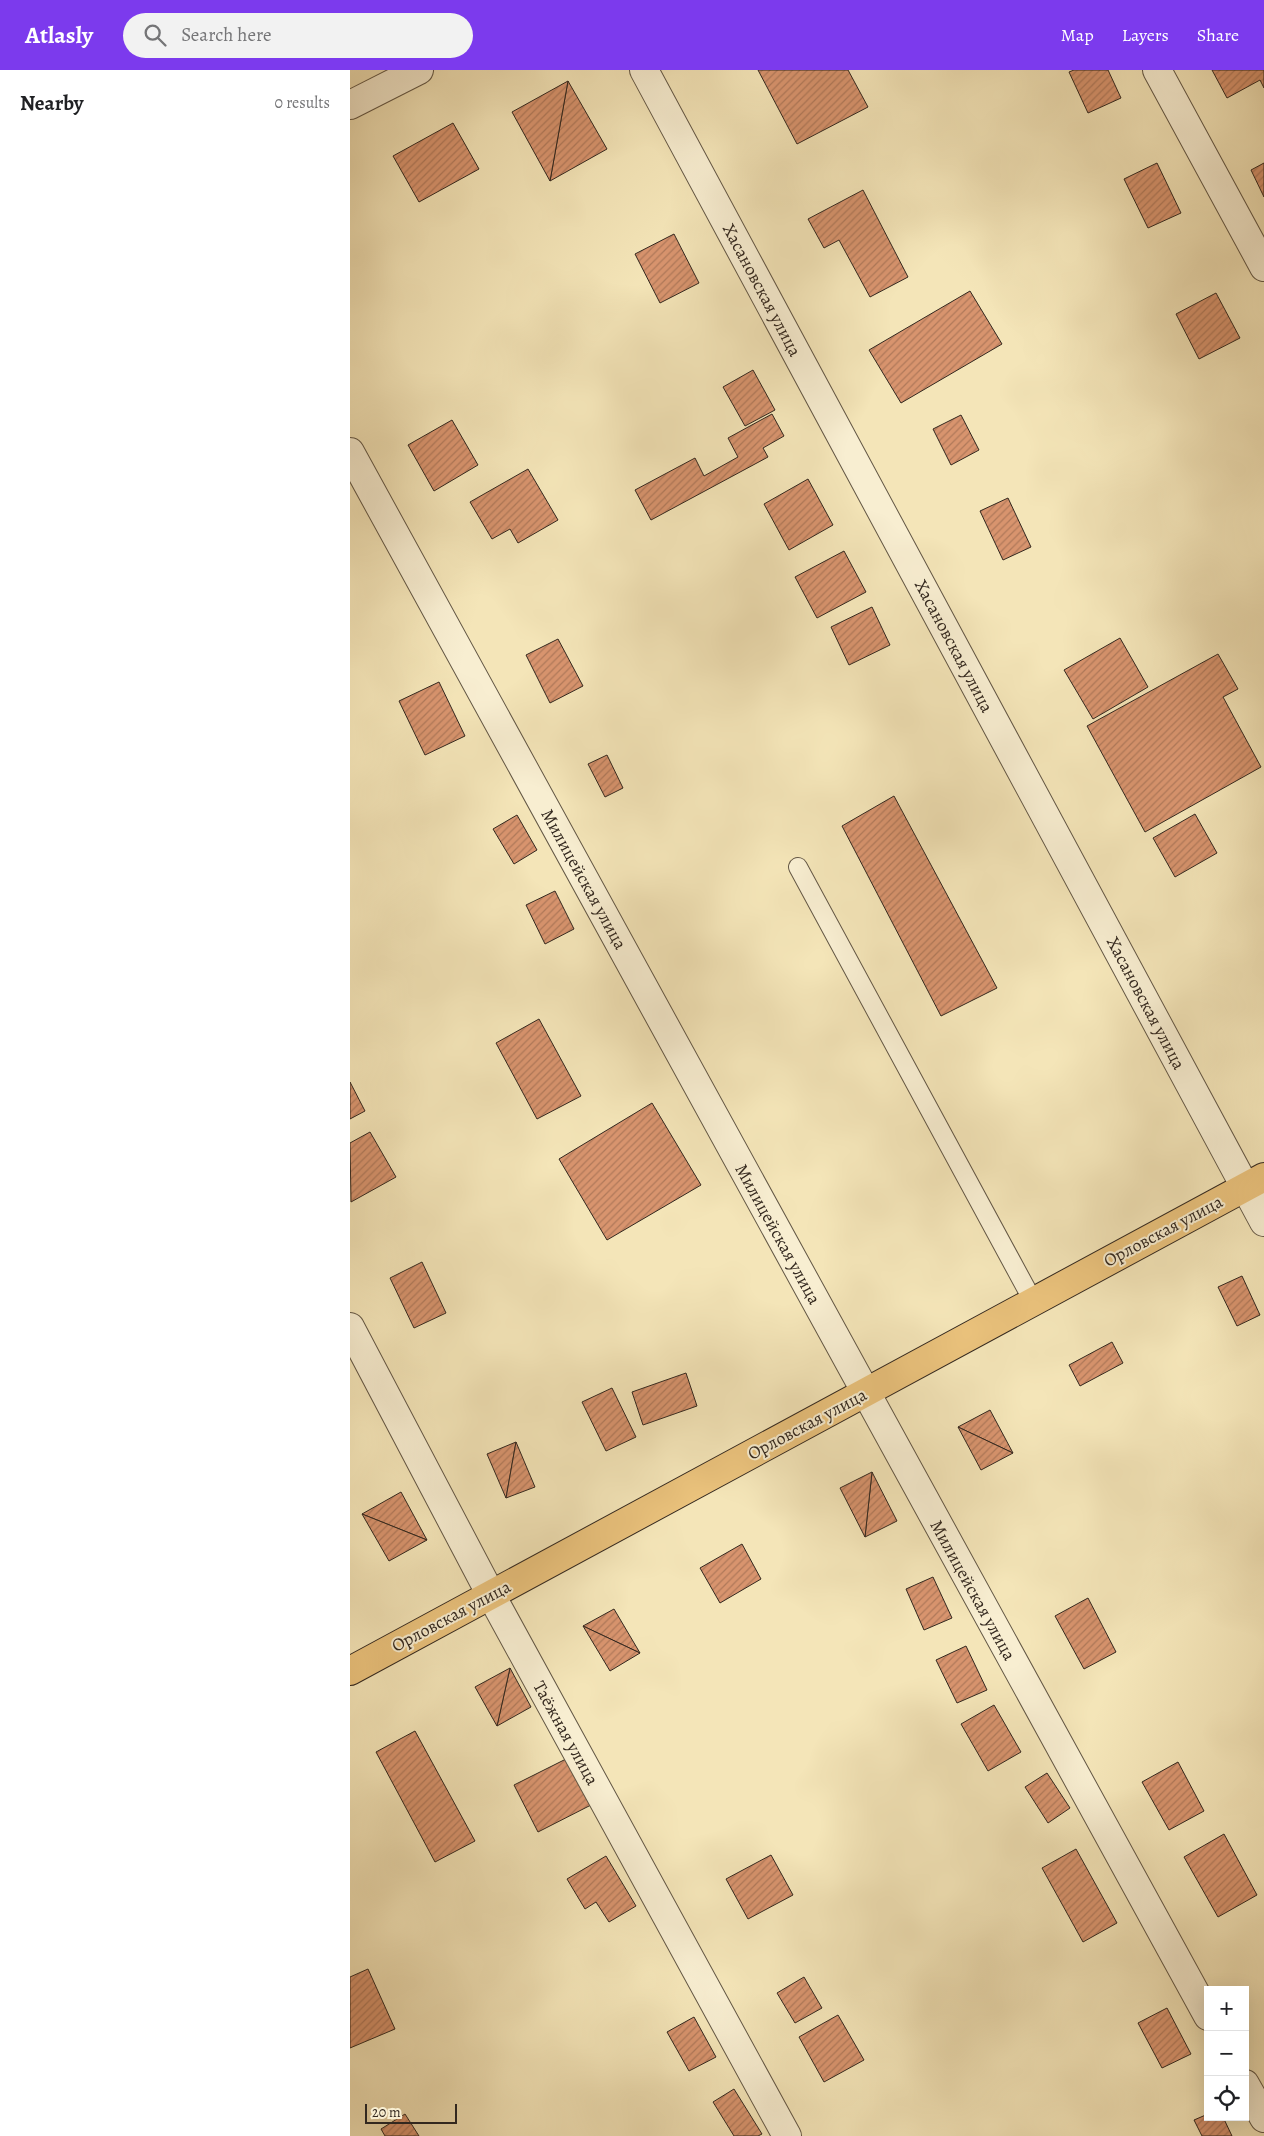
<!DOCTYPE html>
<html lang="en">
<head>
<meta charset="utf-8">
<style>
	:root { --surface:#fff; --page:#f2f2f2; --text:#202124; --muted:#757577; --line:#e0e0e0; --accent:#7c3aed }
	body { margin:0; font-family:Alegreya,serif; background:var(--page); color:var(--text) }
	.controls { position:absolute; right:15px; bottom:15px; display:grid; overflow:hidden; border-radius:0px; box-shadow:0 5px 20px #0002 }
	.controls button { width:45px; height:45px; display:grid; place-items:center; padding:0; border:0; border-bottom:1px solid var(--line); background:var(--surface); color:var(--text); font:25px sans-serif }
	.scale { position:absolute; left:15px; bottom:12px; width:92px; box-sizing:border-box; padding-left:5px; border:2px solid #33281f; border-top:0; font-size:14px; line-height:18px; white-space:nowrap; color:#33281f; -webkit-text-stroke:4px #f8eed1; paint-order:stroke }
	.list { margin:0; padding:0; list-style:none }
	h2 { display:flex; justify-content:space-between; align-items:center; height:65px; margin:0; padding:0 20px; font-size:21px }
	h2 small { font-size:16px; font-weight:400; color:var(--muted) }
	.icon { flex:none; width:28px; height:28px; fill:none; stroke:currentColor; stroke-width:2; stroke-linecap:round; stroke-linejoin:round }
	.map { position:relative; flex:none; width:914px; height:2066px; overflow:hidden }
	header { display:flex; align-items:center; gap:30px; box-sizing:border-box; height:70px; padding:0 25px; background:var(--accent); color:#fff }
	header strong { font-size:24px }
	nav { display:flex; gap:28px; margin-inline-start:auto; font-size:18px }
	.search { width:350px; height:45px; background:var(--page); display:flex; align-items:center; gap:12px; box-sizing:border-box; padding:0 18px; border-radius:28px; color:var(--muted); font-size:19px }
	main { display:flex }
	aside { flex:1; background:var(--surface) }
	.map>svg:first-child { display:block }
	.building { fill:url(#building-hatch); stroke:#33281f }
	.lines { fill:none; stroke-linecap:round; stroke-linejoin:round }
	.service-casing { stroke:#635745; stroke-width:20 }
	.minor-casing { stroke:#635745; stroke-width:30 }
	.trunk-casing { stroke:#33281f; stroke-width:30 }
	.service { stroke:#f8eed1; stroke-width:18 }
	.minor { stroke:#f8eed1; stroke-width:28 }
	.trunk { stroke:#eac27c; stroke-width:28 }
	.labels { text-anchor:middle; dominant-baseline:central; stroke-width:4; stroke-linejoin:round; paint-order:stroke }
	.street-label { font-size:18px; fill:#33281f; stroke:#f8eed1 }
</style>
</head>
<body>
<header>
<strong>Atlasly</strong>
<div class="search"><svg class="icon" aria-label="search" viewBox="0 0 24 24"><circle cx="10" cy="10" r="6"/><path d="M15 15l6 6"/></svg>Search here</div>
<nav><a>Map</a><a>Layers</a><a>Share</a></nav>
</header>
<main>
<aside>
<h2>Nearby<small>0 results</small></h2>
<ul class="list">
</ul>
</aside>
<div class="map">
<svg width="914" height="2066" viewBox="0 0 914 2066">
	<defs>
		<pattern id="building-hatch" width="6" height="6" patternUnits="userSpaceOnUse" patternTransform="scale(1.25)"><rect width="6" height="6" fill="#d8946e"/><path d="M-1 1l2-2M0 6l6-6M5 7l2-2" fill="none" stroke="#b0795a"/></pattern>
	</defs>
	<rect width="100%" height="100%" fill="#f4e5b8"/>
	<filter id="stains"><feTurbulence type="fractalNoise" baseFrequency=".004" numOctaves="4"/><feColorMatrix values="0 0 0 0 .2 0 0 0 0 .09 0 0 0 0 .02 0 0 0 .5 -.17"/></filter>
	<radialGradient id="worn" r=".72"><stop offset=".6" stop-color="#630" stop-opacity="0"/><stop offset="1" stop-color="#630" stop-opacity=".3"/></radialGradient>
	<g class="building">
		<polygon points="408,0 498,0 518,37 447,74"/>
		<polygon points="724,0 758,0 771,28 738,43 719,2"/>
		<polygon points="862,0 914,0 914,18 910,10 877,28"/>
		<polygon points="218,11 257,79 200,111"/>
		<polygon points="218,11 200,111 162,42"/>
		<polygon points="103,53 129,99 69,132 43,86"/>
		<polygon points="807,93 831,143 798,158 774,109"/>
		<polygon points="914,93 914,127 901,100"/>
		<polygon points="513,120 558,207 520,227 489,170 474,178 458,149"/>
		<polygon points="324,164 349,213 310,233 285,184"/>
		<polygon points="620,221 652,274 551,333 519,280"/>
		<polygon points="866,223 890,268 849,289 826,244"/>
		<polygon points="403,300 425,340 395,356 373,317"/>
		<polygon points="422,344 434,366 413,378 418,387 301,450 285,420 345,388 354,406 388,387 378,368"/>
		<polygon points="611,345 629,380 601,395 583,359"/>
		<polygon points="102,350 128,395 84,421 58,375"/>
		<polygon points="178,399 208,450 168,473 160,459 142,469 120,432"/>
		<polygon points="458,409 483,455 439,480 414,434"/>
		<polygon points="658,428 681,477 653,490 630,441"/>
		<polygon points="494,481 516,522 467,548 445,507"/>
		<polygon points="522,537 540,575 499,595 481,557"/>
		<polygon points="770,568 798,617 743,649 714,600"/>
		<polygon points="208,569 233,616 200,633 176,585"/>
		<polygon points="868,584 888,619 873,627 911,697 795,762 737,656"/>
		<polygon points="89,612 115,666 75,685 49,631"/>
		<polygon points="257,685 273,718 255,727 238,694"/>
		<polygon points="544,726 647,918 591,946 492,756"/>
		<polygon points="845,744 867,783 825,807 803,768"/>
		<polygon points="167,745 187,780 164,794 143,759"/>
		<polygon points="205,821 224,859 195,874 176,835"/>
		<polygon points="189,949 231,1026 187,1049 146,973"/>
		<polygon points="0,1012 15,1041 0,1049"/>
		<polygon points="302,1033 351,1115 257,1170 209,1089"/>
		<polygon points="20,1062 46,1107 1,1132 0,1073"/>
		<polygon points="72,1192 96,1243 64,1258 40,1208"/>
		<polygon points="892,1206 910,1245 887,1256 868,1217"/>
		<polygon points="762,1272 773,1293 730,1316 719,1295"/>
		<polygon points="336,1303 347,1336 293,1355 282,1322"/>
		<polygon points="262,1318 286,1367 256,1381 232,1332"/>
		<polygon points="640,1340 663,1383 608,1357"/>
		<polygon points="608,1357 663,1383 631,1400"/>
		<polygon points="166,1372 156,1428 137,1384"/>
		<polygon points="166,1372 185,1417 156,1428"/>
		<polygon points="522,1402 547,1451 515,1467"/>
		<polygon points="522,1402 515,1467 490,1418"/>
		<polygon points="51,1422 77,1470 12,1444"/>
		<polygon points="12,1444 77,1470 39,1491"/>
		<polygon points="392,1474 411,1509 370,1533 350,1498"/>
		<polygon points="583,1507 602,1548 574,1560 556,1519"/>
		<polygon points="738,1528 766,1582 734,1599 705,1546"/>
		<polygon points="264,1539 290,1583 233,1556"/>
		<polygon points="233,1556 290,1583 260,1601"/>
		<polygon points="616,1576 637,1620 607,1633 586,1590"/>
		<polygon points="160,1598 181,1637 147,1656"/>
		<polygon points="160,1598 147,1656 125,1617"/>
		<polygon points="644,1635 671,1682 638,1701 611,1654"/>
		<polygon points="65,1661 125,1771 85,1792 26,1682"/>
		<polygon points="218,1688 241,1735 188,1762 164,1715"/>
		<polygon points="828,1692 854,1741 819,1760 792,1712"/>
		<polygon points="697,1703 720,1738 698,1753 675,1717"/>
		<polygon points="874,1764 907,1825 868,1847 834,1787"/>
		<polygon points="726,1779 767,1853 733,1872 692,1798"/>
		<polygon points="421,1785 443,1825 398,1849 376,1809"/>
		<polygon points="256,1786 286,1836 259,1852 246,1832 235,1839 217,1809"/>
		<polygon points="18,1899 45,1959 0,1978 0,1907"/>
		<polygon points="454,1907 472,1938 445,1953 427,1923"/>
		<polygon points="817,1938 841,1984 812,1998 788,1953"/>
		<polygon points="488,1945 514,1990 474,2012 449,1967"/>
		<polygon points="344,1947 366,1987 339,2001 317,1962"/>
		<polygon points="384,2019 412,2064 408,2066 384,2066 363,2032"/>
		<polygon points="55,2044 69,2066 35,2066 31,2059"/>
		<polygon points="858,2044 858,2047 873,2047 882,2066 852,2066 844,2050"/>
	</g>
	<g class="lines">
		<defs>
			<polyline id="service" points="448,797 683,1231"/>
			<g id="minor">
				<polyline points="294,0 914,1152"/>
				<polyline points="807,0 914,197"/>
				<polyline points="0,35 69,0"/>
				<polyline points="0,382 858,1946"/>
				<polyline points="0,1257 141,1525 437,2066"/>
				<polyline points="895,2014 914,2048"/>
			</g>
			<polyline id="trunk" points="0,1601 914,1107"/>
		</defs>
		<use href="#service" class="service-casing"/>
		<use href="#minor" class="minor-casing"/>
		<use href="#trunk" class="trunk-casing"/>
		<use href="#service" class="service"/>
		<use href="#minor" class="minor"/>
		<use href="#trunk" class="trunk"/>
	</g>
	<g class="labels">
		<g class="street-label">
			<text transform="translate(412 220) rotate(62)">Хасановская улица</text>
			<text transform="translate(604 576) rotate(62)">Хасановская улица</text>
			<text transform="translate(234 809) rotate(61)">Милицейская улица</text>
			<text transform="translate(796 933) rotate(62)">Хасановская улица</text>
			<text transform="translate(813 1161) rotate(-28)">Орловская улица</text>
			<text transform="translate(428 1164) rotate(61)">Милицейская улица</text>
			<text transform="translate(457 1354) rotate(-28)">Орловская улица</text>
			<text transform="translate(623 1520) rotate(61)">Милицейская улица</text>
			<text transform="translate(101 1546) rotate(-28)">Орловская улица</text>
			<text transform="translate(216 1663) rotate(61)">Таёжная улица</text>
		</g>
	</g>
	<rect width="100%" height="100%" filter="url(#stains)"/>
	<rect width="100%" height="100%" fill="url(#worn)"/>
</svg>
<div class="controls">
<button>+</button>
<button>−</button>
<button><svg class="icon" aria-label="locate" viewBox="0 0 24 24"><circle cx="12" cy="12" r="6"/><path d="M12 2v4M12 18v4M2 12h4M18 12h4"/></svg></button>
</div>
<div class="scale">20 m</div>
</div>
</main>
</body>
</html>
